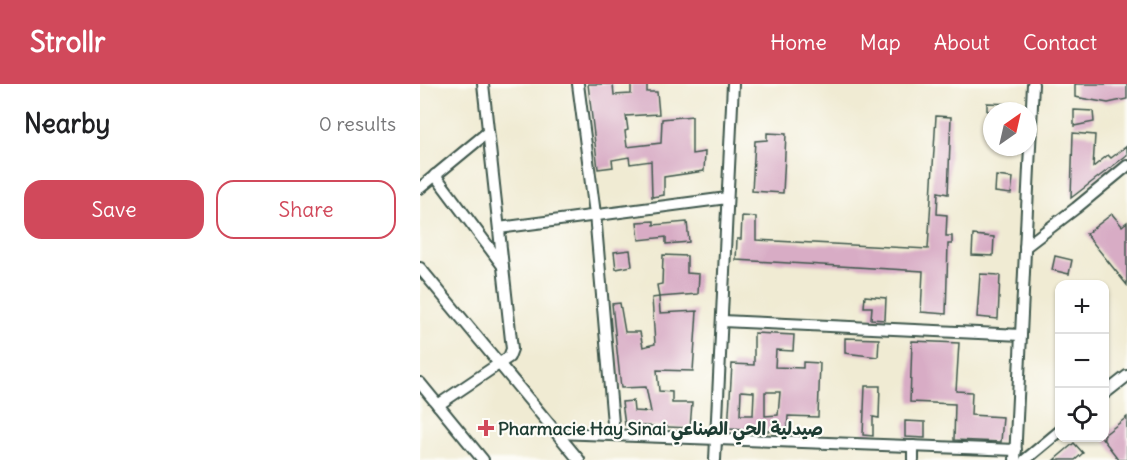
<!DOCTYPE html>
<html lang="en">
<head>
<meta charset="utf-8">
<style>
	:root { --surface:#fff; --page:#f6f6f6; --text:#202124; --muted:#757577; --line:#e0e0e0; --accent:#d1495b }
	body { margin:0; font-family:Delius,"Playpen Sans Arabic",sans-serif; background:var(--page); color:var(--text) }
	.controls { position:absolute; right:18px; bottom:18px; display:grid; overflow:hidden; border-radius:12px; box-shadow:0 2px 4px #0004 }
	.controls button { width:54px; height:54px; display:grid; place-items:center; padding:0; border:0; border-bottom:2px solid var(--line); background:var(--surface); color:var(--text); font:30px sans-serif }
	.compass { position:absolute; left:563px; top:18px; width:54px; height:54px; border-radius:50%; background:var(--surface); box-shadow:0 2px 4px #0004; rotate:34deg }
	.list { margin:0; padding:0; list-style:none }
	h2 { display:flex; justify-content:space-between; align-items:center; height:78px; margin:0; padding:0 24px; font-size:26px }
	h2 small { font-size:20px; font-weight:400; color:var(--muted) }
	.actions { display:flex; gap:12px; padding:18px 24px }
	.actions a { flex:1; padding:14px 0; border:2px solid var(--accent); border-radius:18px; text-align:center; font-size:21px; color:var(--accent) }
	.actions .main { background:var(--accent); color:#fff }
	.icon { flex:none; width:33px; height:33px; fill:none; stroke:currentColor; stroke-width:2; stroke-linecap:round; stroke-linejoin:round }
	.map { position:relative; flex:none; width:707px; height:376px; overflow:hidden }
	header { display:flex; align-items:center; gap:36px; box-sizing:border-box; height:84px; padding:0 30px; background:var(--accent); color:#fff }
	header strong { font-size:28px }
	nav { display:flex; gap:33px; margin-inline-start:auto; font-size:21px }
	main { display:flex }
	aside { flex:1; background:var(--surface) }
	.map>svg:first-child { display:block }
	.building { fill:#d8acc5; fill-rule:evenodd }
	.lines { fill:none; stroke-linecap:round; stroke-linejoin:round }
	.minor-casing { stroke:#3e574c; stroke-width:14 }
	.minor { stroke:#fff; stroke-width:10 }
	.poi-dot { fill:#d1495b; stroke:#fdfcf7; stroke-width:2 }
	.labels { text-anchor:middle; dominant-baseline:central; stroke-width:4.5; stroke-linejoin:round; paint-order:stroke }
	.poi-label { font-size:18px; font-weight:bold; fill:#1f3d34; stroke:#fdfcf7; text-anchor:start }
</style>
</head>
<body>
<header>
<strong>Strollr</strong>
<nav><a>Home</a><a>Map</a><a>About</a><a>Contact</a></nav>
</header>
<main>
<aside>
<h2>Nearby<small>0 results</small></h2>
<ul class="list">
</ul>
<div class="actions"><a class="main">Save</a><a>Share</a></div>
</aside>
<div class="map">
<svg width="707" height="376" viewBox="0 0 707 376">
	<rect width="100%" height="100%" fill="#fdfcf7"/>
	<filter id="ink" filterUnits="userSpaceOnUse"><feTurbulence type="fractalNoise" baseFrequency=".0167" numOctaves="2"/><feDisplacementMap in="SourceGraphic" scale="12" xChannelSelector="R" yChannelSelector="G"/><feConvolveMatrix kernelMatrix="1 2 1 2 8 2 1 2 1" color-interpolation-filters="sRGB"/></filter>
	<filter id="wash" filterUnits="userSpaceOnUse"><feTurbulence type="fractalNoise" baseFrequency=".008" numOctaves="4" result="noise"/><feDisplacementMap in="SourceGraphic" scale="24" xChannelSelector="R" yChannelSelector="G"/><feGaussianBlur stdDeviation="1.35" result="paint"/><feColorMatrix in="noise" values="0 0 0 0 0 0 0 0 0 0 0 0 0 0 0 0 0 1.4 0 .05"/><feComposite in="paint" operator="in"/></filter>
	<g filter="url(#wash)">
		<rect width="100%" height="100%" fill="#f0ebd3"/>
		<g id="blocks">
			<g class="building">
				<polygon points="168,0 193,0 194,11 211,10 211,0 227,0 227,8 237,8 239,30 206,32 208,46 205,47 207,63 241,59 242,35 272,32 272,70 285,68 284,87 244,93 244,111 232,113 231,77 210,80 209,73 192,76 193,83 178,85"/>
				<polygon points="655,0 707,0 707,15 688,19 655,13"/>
				<polygon points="567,19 591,20 591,27 567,27"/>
				<polygon points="654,26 673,27 674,38 654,42"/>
				<polygon points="516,32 531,33 528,110 518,108 517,130 527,131 526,152 532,152 532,160 528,160 526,230 501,228 503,187 316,176 317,155 321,155 322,132 336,133 336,156 508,165"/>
				<polygon points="347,49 366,50 363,109 332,107 335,57 347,56"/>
				<polygon points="653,49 675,51 673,83 688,71 691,74 707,62 707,71 651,114"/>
				<polygon points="576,92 593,94 591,110 575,108"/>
				<polygon points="692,130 702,142 707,138 707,201 666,150"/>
				<polygon points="234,137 234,141 267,138 269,158 246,160 246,153 219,156 217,138"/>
				<polygon points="553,151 574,153 573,172 552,171"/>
				<polygon points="210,166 212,182 196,185 194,168"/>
				<polygon points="243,171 267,172 267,189 279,190 278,210 239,213 237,201 242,200"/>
				<polygon points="635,172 652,176 649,190 632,186"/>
				<polygon points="560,190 580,191 578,235 557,233"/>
				<polygon points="445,212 466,214 465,236 451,235 452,223 444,223"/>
				<polygon points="239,213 240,229 277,227 273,287 237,286 239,307 252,308 252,319 272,319 270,344 205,341 202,318 213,317 214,327 231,328 226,303 201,304 192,220 200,219 205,248 220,248 223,263 235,260 232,214"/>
				<path d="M334 249 374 251 373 267 356 266 355 283 383 284V278L400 279 398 333 368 332 367 348 308 345 312 280 334 281ZM321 307 334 308 333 331H320ZM345 308H360L358 331 345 332Z"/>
				<polygon points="425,254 459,255 458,273 425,269"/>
				<polygon points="492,257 539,259 536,307 552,308 551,331 583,333 581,358 534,356 535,320 490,318"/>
				<polygon points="445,302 460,302 459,334 453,333 453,352 443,351"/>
				<polygon points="707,333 707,376 699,376 682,354 684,354 684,351"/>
				<polygon points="485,337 505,338 505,354 485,353"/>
				<polygon points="654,359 663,369 655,376 634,376"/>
			</g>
		</g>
	</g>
	<g filter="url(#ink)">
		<use href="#blocks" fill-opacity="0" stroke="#3e574c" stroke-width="1.5"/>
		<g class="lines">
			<defs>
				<g id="minor">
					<polyline points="158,0 175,130 194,351"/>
					<polyline points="15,91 83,182"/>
					<polyline points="0,104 68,48"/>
					<polyline points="79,144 307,114"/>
					<polyline points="605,163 656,124 707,82"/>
					<polyline points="0,184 159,376"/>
					<polyline points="302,237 601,251"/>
					<polyline points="0,299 63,376"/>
					<polyline points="684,310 707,292"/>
					<polyline points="18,321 89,273 92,265 63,0"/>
					<polyline points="137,349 596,366"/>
					<polyline points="295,376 313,0"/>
					<polyline points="493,376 493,362"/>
					<polyline points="595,376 613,0"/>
					<polyline points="605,376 640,347"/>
				</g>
			</defs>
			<use href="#minor" class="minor-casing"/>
			<use href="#minor" class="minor"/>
		</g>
	</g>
	<path class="poi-dot" d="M63 335h6v6h6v6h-6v6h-6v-6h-6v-6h6z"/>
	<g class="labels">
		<g class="poi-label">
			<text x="78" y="344">Pharmacie Hay Sinai صيدلية الحي الصناعي</text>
		</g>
	</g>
</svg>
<div class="controls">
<button>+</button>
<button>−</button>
<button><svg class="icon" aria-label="locate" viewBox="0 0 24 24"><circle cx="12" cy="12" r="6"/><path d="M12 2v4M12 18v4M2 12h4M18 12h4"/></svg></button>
</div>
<svg class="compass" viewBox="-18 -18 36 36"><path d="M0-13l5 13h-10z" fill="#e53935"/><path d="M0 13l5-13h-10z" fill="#757577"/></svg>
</div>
</main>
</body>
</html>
